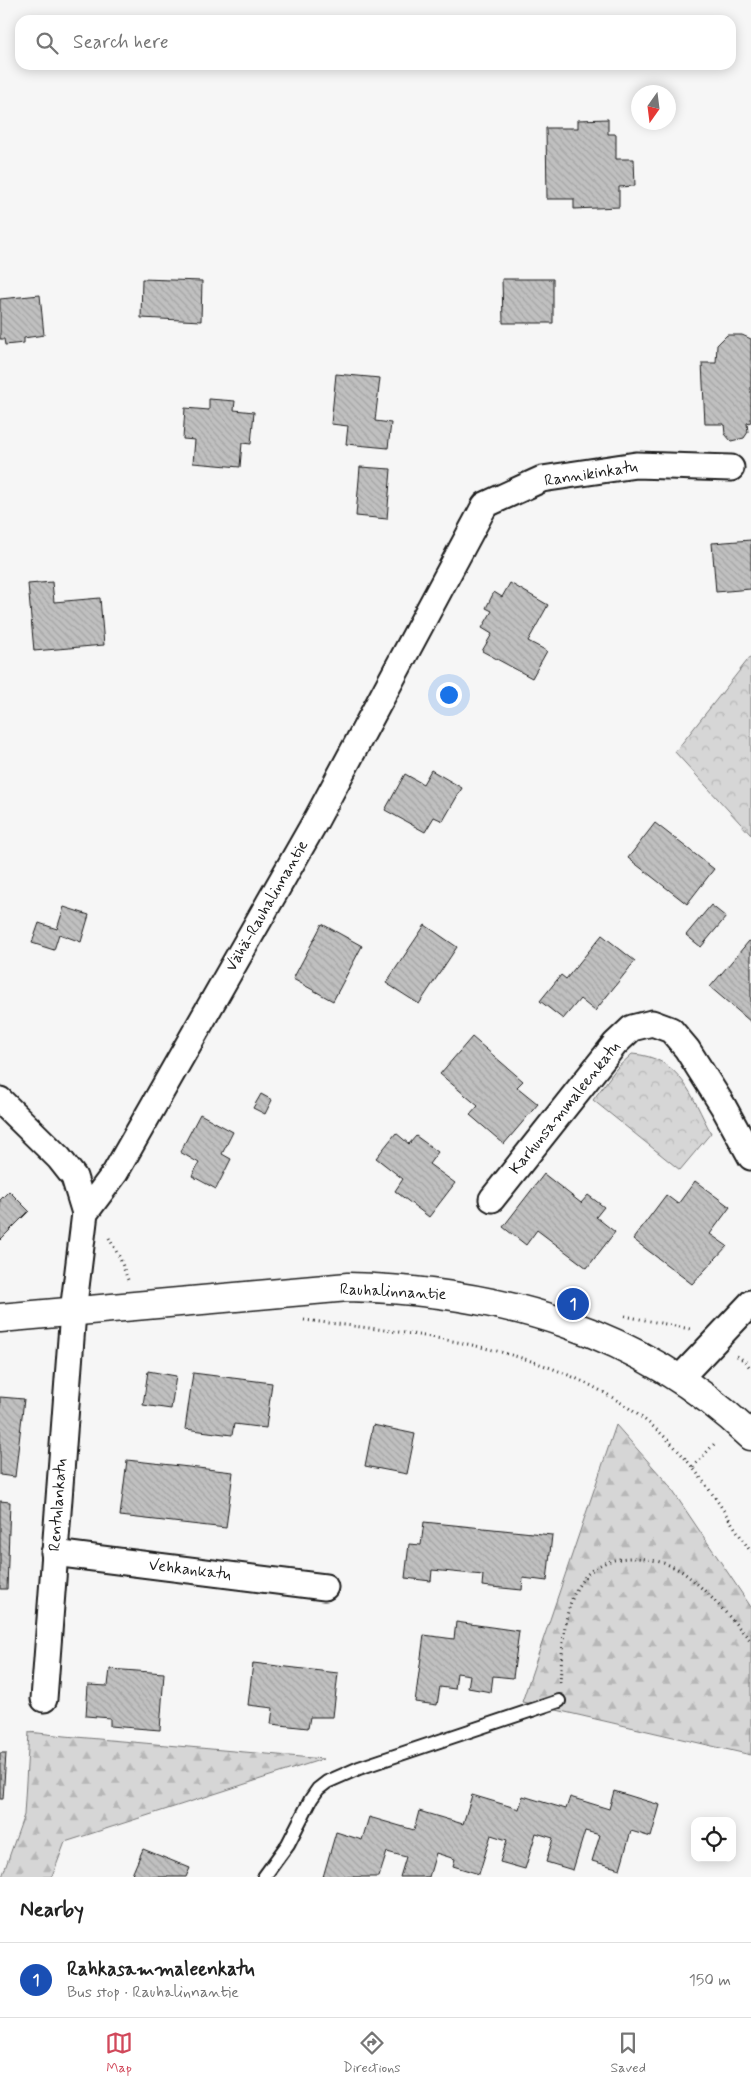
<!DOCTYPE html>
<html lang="en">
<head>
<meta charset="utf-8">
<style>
	:root { --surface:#fff; --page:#f2f2f2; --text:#222; --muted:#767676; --line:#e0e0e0; --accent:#d1495b }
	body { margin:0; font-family:Mynerve,sans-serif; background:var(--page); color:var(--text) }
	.controls { position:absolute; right:15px; bottom:15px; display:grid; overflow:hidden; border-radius:10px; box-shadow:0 2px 12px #0003 }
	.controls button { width:45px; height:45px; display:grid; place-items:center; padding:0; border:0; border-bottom:1px solid var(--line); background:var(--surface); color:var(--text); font:25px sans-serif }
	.compass { position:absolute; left:631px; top:85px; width:45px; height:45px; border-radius:50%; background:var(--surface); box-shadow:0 2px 12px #0003; rotate:194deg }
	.you { position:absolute; left:448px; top:694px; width:18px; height:18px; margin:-12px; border:4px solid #fff; border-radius:50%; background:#1a73e8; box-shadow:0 0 0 8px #1a73e833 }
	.badge { display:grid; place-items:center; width:32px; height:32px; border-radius:50%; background:var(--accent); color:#fff; font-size:16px; font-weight:700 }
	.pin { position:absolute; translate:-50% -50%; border:2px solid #fff; box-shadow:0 1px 5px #0006 }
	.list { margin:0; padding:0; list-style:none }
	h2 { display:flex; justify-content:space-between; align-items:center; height:65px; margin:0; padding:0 20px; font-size:21px }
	h2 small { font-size:16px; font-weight:400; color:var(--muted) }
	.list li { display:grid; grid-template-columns:32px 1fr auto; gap:15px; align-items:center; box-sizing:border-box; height:75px; padding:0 20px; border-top:1px solid var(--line) }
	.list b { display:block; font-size:19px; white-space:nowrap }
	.list p { margin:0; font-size:16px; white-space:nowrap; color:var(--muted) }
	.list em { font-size:16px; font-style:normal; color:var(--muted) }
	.icon { flex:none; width:28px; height:28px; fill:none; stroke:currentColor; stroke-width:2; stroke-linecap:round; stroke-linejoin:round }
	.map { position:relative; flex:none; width:751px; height:1877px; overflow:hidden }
	.search { position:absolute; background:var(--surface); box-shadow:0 2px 12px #0003; left:15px; right:15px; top:15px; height:55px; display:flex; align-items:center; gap:12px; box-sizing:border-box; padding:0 18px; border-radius:15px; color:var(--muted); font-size:19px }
	.sheet { height:140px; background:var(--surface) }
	nav { display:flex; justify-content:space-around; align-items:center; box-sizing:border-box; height:70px; border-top:1px solid var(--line); background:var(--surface); font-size:14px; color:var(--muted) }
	nav a { display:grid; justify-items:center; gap:2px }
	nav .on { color:var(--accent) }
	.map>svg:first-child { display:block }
	.forest { fill:url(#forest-firs); stroke:#797979 }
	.park { fill:url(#park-crowns); stroke:#797979 }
	.building { fill:url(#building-back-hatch); stroke:#1c1c1c }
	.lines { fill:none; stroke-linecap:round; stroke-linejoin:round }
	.service-casing { stroke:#1c1c1c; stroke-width:16 }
	.minor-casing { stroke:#1c1c1c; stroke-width:29 }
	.tertiary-casing { stroke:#1c1c1c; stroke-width:31 }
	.path { stroke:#1c1c1c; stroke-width:3; stroke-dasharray:1 4; stroke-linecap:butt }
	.service { stroke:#fff; stroke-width:12 }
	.minor { stroke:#fff; stroke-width:25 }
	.tertiary { stroke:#fff; stroke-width:28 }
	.labels { text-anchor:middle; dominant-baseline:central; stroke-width:4; stroke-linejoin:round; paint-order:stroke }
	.street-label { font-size:16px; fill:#1c1c1c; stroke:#fff }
</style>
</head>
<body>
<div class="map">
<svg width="751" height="1877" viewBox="0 0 751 1877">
	<defs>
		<pattern id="forest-firs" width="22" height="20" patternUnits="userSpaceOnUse" patternTransform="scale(1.25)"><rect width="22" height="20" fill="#d6d6d6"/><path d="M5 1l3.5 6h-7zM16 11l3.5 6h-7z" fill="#b7b7b7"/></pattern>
		<pattern id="park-crowns" width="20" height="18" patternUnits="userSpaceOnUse" patternTransform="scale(1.25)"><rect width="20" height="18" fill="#d6d6d6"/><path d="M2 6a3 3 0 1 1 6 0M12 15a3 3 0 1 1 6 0" fill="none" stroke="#b7b7b7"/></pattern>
		<pattern id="building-back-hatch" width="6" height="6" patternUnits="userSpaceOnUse" patternTransform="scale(1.25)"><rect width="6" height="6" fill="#c0c0c0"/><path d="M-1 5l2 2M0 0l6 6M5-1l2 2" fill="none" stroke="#a4a4a4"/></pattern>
	</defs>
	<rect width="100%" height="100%" fill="#f6f6f6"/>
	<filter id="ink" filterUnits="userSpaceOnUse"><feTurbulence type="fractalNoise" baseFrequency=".02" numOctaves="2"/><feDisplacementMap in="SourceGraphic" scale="10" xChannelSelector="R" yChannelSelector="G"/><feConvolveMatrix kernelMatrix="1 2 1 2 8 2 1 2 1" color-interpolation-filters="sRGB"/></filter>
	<g filter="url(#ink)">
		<g class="forest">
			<polygon points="616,1425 668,1484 751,1607 751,1755 522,1702"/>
			<polygon points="29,1732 65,1736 323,1759 65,1842 52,1877 2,1877 24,1815"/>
		</g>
		<g class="park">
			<polygon points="751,656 751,835 675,752"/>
			<path d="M632 1054C681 1057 691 1096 711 1133L680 1170 593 1100 616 1069Z"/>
		</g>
		<g class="building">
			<polygon points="608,119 608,134 616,134 616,159 634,159 635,186 619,187 619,207 574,209 574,199 547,199 546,128 578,128 578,120"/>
			<polygon points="142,279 202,281 201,321 141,318"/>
			<polygon points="502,279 553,279 553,323 503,323"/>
			<polygon points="40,295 44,335 24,338 24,343 5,345 4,339 0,339 0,299"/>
			<polygon points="727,335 742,335 751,339 751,422 747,423 748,432 744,438 731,441 725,434 724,424 705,424 702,363 716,363 717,345"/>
			<polygon points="336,374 380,378 375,421 391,423 388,448 346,444 348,426 331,424"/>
			<polygon points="209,399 235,401 234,410 254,412 251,444 242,443 240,467 193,463 195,440 183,439 185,408 209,410"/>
			<polygon points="360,467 391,469 387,519 356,516"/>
			<polygon points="751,540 751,589 716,592 712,543"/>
			<polygon points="52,582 54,602 100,598 104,645 34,651 28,584"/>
			<polygon points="510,583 548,605 528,641 547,651 532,678 482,651 492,634 482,628 492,611 486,608 494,592 502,597"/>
			<polygon points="431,770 462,788 443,821 434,817 425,832 385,810 405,774 423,784"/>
			<polygon points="655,823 714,869 687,904 628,858"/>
			<polygon points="711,905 726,917 701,947 686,935"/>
			<polygon points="64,907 89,915 81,942 59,934 54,950 32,943 39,923 57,929"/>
			<polygon points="322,924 362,946 333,1001 293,979"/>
			<polygon points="425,925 457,947 419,1004 386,983"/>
			<polygon points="602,935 635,961 595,1011 580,999 563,1019 540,1001 561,975 566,979"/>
			<polygon points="749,941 751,942 751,1022 710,987"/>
			<polygon points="472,1037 523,1081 517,1087 538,1104 504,1144 470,1115 478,1106 440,1074"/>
			<polygon points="261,1094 272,1100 265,1114 253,1108"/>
			<polygon points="200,1114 233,1132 222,1154 231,1159 216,1189 192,1176 199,1163 180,1152"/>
			<polygon points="396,1133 409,1144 416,1136 438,1152 429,1164 455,1183 429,1217 395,1191 403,1179 376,1158"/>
			<polygon points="544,1174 581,1203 588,1195 604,1207 596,1217 615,1232 587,1268 537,1230 526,1245 503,1227"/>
			<polygon points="695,1181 730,1207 710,1234 727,1246 692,1284 633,1239 666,1195 678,1204"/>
			<polygon points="9,1191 29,1211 0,1240 0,1200"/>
			<polygon points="148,1371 176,1376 171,1409 143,1405"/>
			<polygon points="193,1373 272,1383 266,1428 234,1424 232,1435 185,1429"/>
			<polygon points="0,1397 24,1399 15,1477 0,1475"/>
			<polygon points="373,1425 415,1434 407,1474 365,1466"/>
			<polygon points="127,1460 233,1472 226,1528 120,1516"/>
			<polygon points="0,1501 10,1502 7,1589 0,1589"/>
			<polygon points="424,1522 552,1535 547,1581 523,1578 522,1590 482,1586 483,1575 432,1570 431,1581 405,1578 409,1544 421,1545"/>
			<polygon points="456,1622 519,1631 513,1678 493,1676 491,1692 468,1688 470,1675 457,1673 455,1689 440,1687 437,1705 415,1702 424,1635 454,1639"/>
			<polygon points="253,1663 338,1673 333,1717 310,1717 308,1728 271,1724 273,1708 248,1705"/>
			<polygon points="110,1669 164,1673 160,1730 110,1726 110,1718 86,1716 88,1685 108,1686"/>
			<polygon points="0,1753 6,1753 3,1799 0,1799"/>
			<polygon points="614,1791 660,1805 651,1837 631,1831 620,1869 592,1861 600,1835 585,1831 573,1870 546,1862 553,1838 536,1833 525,1869 500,1862 507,1840 491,1835 479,1874 453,1866 455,1859 436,1853 429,1877 400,1877 406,1857 387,1852 379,1877 323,1877 336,1832 362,1840 369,1817 414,1830 419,1811 463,1824 472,1795 519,1809 523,1796 566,1809 570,1797 609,1809"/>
			<polygon points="143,1849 190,1868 186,1877 131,1877"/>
		</g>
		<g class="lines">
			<defs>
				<polyline id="service" points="264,1877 288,1844 311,1799 318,1789 327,1782 359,1768 559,1701"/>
				<g id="minor">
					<polyline points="0,1100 59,1158 74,1177 85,1213"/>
					<polyline points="492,1199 615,1044 632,1028 652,1023 671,1030 687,1049 723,1106 751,1157"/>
					<polyline points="679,1379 751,1303"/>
					<polyline points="54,1553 325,1587"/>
					<polyline points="44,1699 73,1312 85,1213 115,1173 315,822 485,505 542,479 636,465 731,468"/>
				</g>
				<path id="tertiary" d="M0 1318 348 1287C500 1291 639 1329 751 1436"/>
			</defs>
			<use href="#service" class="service-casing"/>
			<use href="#minor" class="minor-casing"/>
			<use href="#tertiary" class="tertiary-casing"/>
			<g class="path">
				<polyline points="109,1238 120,1258 128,1280"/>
				<polyline points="625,1316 690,1329"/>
				<path d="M304 1320C442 1337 600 1350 693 1468 714 1494 732 1524 751 1552"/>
				<polyline points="737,1356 745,1361 751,1369"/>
				<polyline points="693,1467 716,1442"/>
				<path d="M560 1683C564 1630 562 1558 633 1558 649 1558 670 1563 684 1573 709 1592 730 1618 751 1641"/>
			</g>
			<use href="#service" class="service"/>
			<use href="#minor" class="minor"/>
			<use href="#tertiary" class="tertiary"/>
		</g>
	</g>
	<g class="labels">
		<g class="street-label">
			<text transform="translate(591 474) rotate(-9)">Rannikinkatu</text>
			<text transform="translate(267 906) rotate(-60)">Vähä-Rauhalinnantie</text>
			<text transform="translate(565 1108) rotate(-51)">Karhunsammaleenkatu</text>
			<text transform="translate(393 1292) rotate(3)">Rauhalinnantie</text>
			<text transform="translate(58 1505) rotate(-86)">Rentulankatu</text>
			<text transform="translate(190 1570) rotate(7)">Vehkankatu</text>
		</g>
	</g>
</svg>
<div class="controls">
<button><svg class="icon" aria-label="locate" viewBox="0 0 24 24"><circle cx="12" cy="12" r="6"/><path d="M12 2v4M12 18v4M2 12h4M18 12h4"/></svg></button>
</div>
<svg class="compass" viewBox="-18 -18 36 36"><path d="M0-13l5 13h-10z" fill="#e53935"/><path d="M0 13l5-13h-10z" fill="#767676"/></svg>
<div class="you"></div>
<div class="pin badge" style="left:573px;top:1304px;background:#1a4fb4">1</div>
<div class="search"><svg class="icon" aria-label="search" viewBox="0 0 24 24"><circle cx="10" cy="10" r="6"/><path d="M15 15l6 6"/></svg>Search here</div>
</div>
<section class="sheet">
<h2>Nearby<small></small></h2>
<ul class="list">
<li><span class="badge" style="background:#1a4fb4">1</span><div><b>Rahkasammaleenkatu</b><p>Bus stop · Rauhalinnantie</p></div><em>150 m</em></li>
</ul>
</section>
<nav>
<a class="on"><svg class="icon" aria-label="map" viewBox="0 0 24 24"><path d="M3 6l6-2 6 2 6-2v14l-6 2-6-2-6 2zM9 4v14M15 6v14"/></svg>Map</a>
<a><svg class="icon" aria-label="directions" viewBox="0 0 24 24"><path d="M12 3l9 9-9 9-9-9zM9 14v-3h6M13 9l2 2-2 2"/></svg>Directions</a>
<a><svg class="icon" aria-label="saved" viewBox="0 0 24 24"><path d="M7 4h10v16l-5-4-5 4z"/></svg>Saved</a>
</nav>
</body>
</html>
